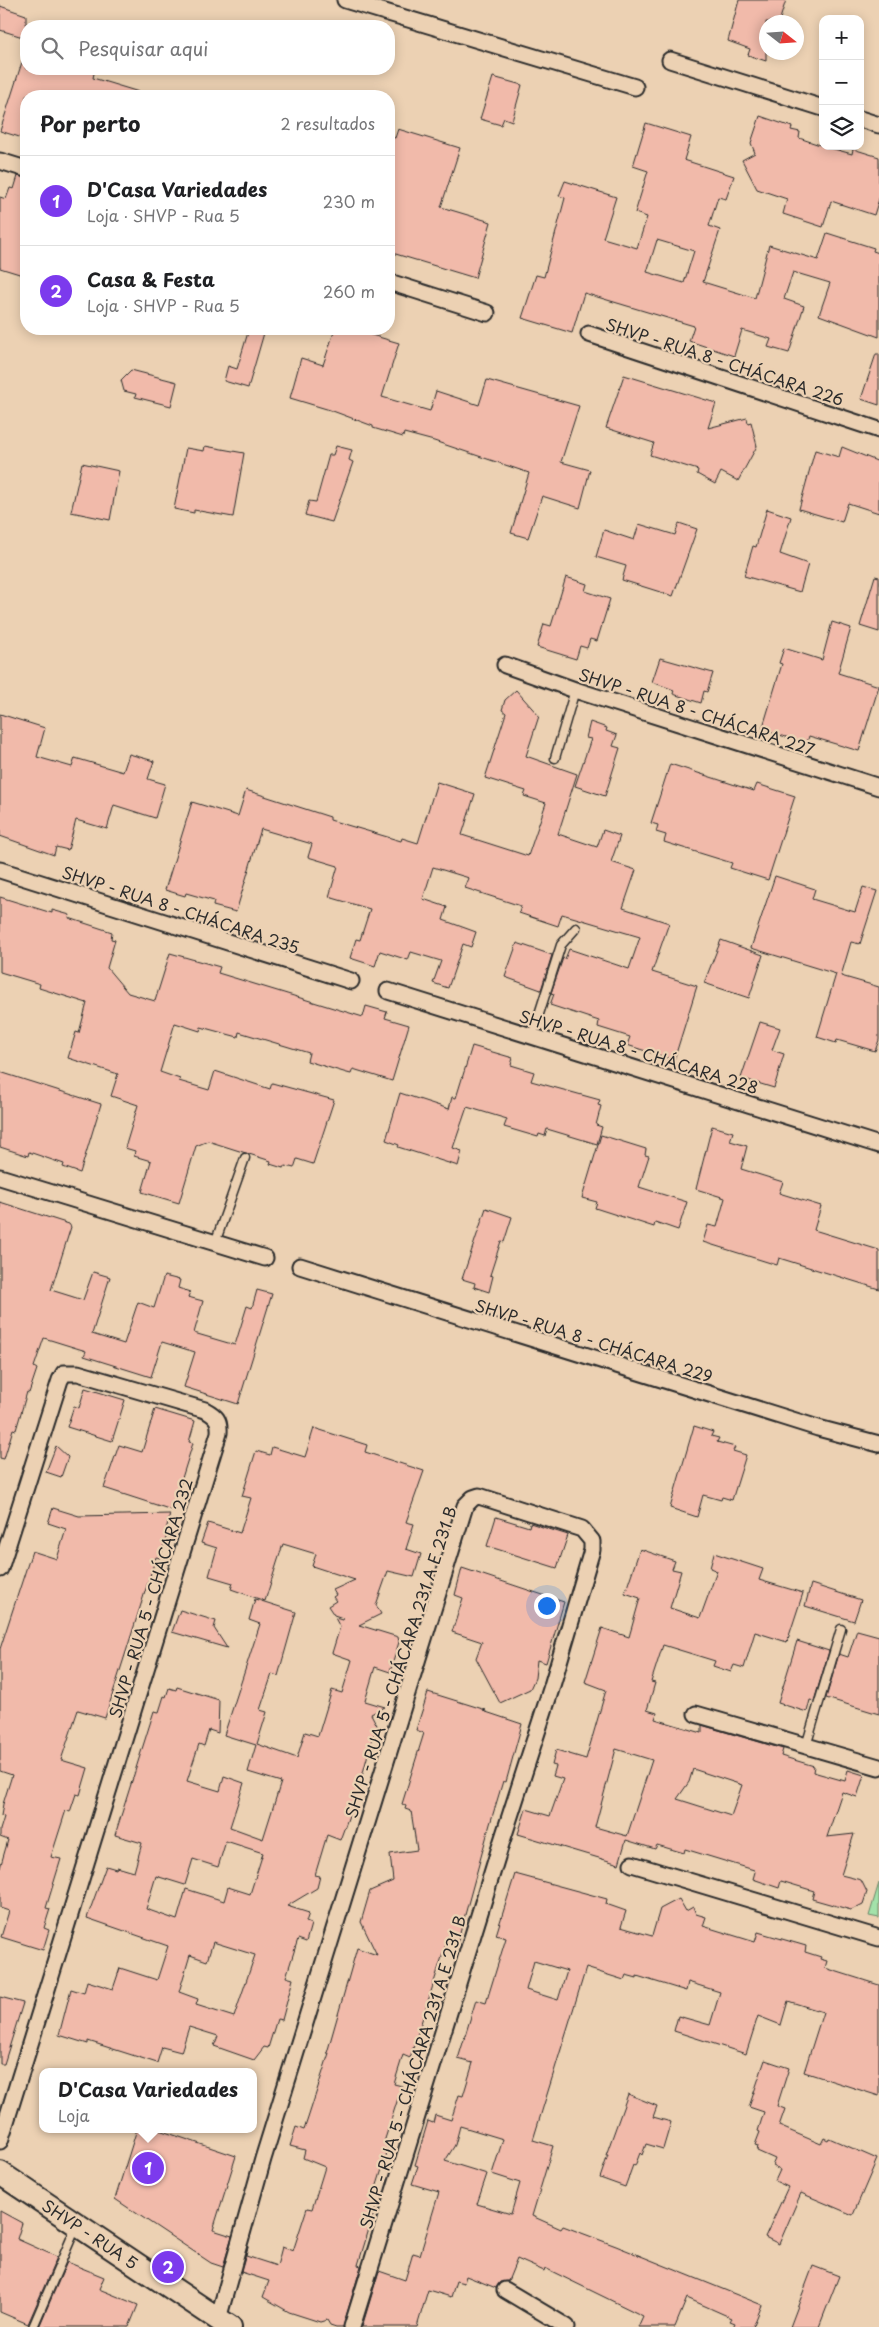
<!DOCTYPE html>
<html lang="pt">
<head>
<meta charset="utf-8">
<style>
	:root { --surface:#fff; --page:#f6f6f6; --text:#202124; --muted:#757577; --line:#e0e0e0; --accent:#7c3aed }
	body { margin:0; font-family:"Playpen Sans",sans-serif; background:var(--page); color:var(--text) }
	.controls { position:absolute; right:15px; top:15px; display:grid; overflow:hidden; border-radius:10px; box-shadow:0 2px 12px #0003 }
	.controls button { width:45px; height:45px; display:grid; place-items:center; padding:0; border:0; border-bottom:1px solid var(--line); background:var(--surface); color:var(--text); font:25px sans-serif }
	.compass { position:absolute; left:759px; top:15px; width:45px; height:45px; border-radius:50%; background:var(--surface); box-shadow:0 2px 12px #0003; rotate:107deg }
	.you { position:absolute; left:546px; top:1605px; width:18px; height:18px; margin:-12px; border:4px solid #fff; border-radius:50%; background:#1a73e8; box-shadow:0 0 0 8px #1a73e833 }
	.badge { display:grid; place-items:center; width:32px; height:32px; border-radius:50%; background:var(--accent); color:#fff; font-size:16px; font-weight:700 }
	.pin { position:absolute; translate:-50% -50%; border:2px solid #fff; box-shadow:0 1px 5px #0006 }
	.popup { position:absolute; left:39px; top:2068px; width:218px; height:65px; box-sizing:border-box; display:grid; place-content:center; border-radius:10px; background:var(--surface); filter:drop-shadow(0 1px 4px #0005); font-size:16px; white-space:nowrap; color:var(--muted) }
	.popup b { font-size:19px; color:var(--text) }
	.popup::after { content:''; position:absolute; left:50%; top:100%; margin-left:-10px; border:10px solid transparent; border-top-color:var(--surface) }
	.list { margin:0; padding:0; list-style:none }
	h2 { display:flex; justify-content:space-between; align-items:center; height:65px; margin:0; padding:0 20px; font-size:21px }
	h2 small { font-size:16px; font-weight:400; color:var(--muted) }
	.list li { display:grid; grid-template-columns:32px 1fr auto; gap:15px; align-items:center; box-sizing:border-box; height:90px; padding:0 20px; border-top:1px solid var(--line) }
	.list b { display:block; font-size:19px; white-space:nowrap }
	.list p { margin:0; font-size:16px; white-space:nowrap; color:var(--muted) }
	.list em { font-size:16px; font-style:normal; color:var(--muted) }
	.icon { flex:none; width:28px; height:28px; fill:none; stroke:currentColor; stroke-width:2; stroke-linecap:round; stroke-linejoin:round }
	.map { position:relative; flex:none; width:879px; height:2327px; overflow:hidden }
	.search { position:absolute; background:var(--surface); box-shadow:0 2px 12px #0003; left:20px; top:20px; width:375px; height:55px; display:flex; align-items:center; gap:12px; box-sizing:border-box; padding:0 18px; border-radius:20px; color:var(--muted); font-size:19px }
	.panel { position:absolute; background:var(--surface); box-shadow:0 2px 12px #0003; left:20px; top:90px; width:375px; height:245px; border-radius:20px }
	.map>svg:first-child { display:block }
	.green { fill:#a3e2aa; stroke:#67866a }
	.building { fill:#f1baaa; stroke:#2b2b2b; fill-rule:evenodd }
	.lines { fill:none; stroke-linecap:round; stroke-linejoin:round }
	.lane-casing { stroke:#2b2b2b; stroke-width:11 }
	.street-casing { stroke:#2b2b2b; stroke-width:19 }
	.secondary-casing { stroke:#2b2b2b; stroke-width:26 }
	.lane { stroke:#ecd1b3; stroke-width:8 }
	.street { stroke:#ecd1b3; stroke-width:15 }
	.secondary { stroke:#ecd1b3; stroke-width:22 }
	.labels { text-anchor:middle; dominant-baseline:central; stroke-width:4.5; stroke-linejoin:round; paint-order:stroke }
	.street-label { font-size:16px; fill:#2b2b2b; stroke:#ecd1b3 }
</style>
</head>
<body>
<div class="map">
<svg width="879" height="2327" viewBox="0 0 879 2327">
	<rect width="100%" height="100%" fill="#ecd1b3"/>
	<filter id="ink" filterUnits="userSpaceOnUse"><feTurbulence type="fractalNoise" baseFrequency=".02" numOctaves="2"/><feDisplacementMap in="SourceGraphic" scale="10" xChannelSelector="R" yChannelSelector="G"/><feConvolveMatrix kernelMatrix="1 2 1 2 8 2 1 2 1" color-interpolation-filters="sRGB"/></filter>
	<g filter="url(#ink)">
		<polygon class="green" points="879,1883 879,1918 869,1916"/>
		<g class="building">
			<polygon points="739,0 786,0 779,22 766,22 766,61 748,55 750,49 728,41"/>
			<polygon points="0,6 26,15 26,38 0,30"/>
			<polygon points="23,59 26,59 26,69 95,69 93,78 139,92 138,96 26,96 26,139 0,131"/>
			<polygon points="493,77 522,85 512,121 504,118 501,125 480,119"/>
			<polygon points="760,116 792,127 791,130 800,132 799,138 823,146 852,154 853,149 879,157 879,199 874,215 831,201 823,227 783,214 787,199 757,189 742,160 755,153 751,143"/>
			<path d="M646 123 691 137 684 160 734 176 726 199 718 197 709 226 720 230 703 282 755 298 769 245 818 260 827 233 874 248 873 251 879 253V337L819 315 830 283 793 272 784 299 804 306 789 353 768 347 771 339 742 330 734 356 689 341 694 326 584 293 572 333 522 318 536 275 544 277 565 198 559 196 565 181 616 197 603 238 637 248 647 217 635 213 648 171 633 166ZM657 240 694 251 684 283 647 272Z"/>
			<polygon points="398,129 460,148 441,207 491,222 475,278 389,252 389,136 395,138"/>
			<polygon points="18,176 26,178 26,276 0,268 0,197 6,199 10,188 14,189"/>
			<polygon points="249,329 264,333 248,388 224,381 228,366 237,369"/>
			<polygon points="335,329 351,329 399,343 382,397 430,411 436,391 479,405 487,380 579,406 561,462 590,470 580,508 542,496 528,538 511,533 529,473 434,441 404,433 403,437 373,428 373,426 330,410 290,398 301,358 323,365"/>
			<polygon points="876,354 879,354 879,405 861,399"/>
			<polygon points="131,370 177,382 171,406 135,397 136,394 124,391 121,380"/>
			<polygon points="624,375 716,403 708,428 747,418 748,423 751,422 757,446 738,481 721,472 715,484 697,474 698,470 650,455 654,443 606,428"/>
			<polygon points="205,446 244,453 233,517 194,510 194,513 174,509 186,448 204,451"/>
			<polygon points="336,446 352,450 349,460 353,462 332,522 305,515 309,501 316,502 329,455 333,455"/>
			<polygon points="842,447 879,462 879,513 848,503 842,522 799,509 815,450 839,457"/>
			<polygon points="82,463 119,471 110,520 71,512"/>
			<polygon points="767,509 791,517 780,554 808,564 800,592 744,576 753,546 756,547"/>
			<polygon points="679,523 697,529 673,596 622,580 626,566 596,557 604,530 634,540 639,524 675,535"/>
			<polygon points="875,576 879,577 879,632 860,626"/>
			<polygon points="566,577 587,584 585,591 610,599 597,641 590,639 587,648 580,646 576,659 537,647 544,624 551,626"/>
			<polygon points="832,622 851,628 838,673 879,686 859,751 809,736 807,743 762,730 782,664 779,663 784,648 822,660"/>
			<polygon points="660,658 713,673 707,692 704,691 701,703 673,694 674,690 652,682"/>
			<polygon points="516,690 539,716 526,756 577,774 558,834 597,847 603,830 620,836 611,862 636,870 623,908 669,923 652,972 697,986 674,1060 627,1045 630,1037 598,1027 599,1021 550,1005 554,994 551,993 563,958 565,959 569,949 629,969 640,937 562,914 558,926 519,913 521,906 465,888 469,878 433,867 423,899 447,907 443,920 476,932 471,947 463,944 448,988 433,983 441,961 411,952 408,960 380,951 375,966 350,958 356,939 360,940 370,909 329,897 338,866 308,857 312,844 261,829 236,912 213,906 214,901 186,893 185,896 165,890 192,802 238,816 246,790 330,817 330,820 401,841 402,838 418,843 437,782 475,794 462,835 528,856 546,803 524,796 526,791 485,778 506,713 502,710 505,700"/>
			<polygon points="0,714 45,728 37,757 72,767 75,758 123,772 129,754 154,761 148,779 165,784 155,818 114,805 107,829 76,820 68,850 56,847 54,855 0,836"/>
			<polygon points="590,722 607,728 606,731 617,735 613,746 620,748 605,796 575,786 591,739 586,738"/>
			<polygon points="670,764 754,791 757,784 795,796 768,880 730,868 732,863 664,842 666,835 656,832 658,825 651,823"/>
			<polygon points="775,876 815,889 812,899 855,912 863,887 877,891 860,944 851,942 841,976 879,987 879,1040 875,1051 837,1040 836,1043 817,1037 836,974 751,948"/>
			<polygon points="0,897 52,913 52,910 70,915 69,918 112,932 111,939 115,940 107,968 128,993 155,1001 170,953 220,967 218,973 363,1017 366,1006 387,1012 385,1018 409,1025 392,1081 353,1069 351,1074 347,1073 307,1061 309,1053 239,1032 238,1037 201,1027 200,1031 175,1023 160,1072 180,1079 179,1081 209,1090 215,1071 270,1089 272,1083 334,1100 313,1164 297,1159 294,1168 286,1166 283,1168 270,1164 271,1161 208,1141 196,1146 179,1203 142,1192 151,1161 134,1156 135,1151 125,1148 138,1105 111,1096 118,1074 68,1058 76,1032 79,1033 87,1003 39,988 40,984 0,972"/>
			<polygon points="721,940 763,955 749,998 704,983"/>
			<polygon points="517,943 552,955 541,990 505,977"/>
			<polygon points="760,1022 780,1028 772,1050 784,1054 774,1088 741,1078"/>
			<polygon points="472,1046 513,1058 511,1065 534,1072 531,1081 600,1100 598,1105 601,1106 596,1125 602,1127 597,1144 547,1129 545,1136 539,1134 538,1137 504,1127 507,1119 467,1107 453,1148 462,1151 458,1166 398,1147 399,1145 386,1140 400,1093 449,1109 452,1097 456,1098"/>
			<polygon points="0,1072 101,1104 80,1173 63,1167 64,1164 29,1152 28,1156 0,1147"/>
			<polygon points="712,1126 733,1132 730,1141 747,1146 741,1169 783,1182 779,1193 821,1206 814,1230 879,1250 879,1289 779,1258 777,1265 703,1242 708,1225 717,1227 725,1198 696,1189"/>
			<polygon points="601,1135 646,1149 645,1155 649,1156 639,1187 687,1202 678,1230 655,1222 654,1227 595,1208 597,1202 582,1198"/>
			<polygon points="0,1202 69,1224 71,1227 51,1290 83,1300 93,1272 110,1277 92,1334 124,1344 138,1302 154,1308 164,1276 180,1280 178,1288 190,1292 188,1297 203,1301 194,1333 235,1345 247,1306 252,1308 257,1290 272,1294 238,1404 184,1387 195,1352 162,1342 151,1377 84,1356 86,1351 44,1338 34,1367 37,1369 29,1393 27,1392 16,1430 13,1429 4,1459 0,1458"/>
			<polygon points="486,1208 512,1217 504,1242 501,1241 490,1275 493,1276 489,1292 474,1287 475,1283 462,1279"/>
			<polygon points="85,1388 125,1400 112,1441 67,1427 74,1406 79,1408"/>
			<polygon points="155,1409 195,1421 189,1442 193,1443 172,1510 104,1488 119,1445 142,1452"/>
			<polygon points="694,1426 713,1432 711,1436 719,1438 717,1442 735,1447 733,1451 746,1455 732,1500 722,1497 721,1500 703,1495 697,1517 670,1508"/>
			<path d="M314 1428 367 1445 365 1452 424 1471 406 1522 414 1524 406 1549 421 1554 414 1577 388 1571 376 1605 381 1614 359 1625 398 1637 399 1642 390 1672 375 1667 365 1701 385 1707 371 1714 380 1731 373 1735 359 1788 340 1840 327 1835 315 1875 320 1876 317 1888 287 1906 309 1913 306 1922 311 1924 306 1942 298 1939 286 1977 293 1979 282 2020 277 2019 268 2048 264 2047 254 2060 214 2046 218 2036 189 2027 181 2052 162 2047 157 2063 88 2041V2044L59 2035 71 1989 84 1993 87 1981 113 1989 120 1968 157 1980 168 1946 87 1918 106 1866 116 1869 117 1867 134 1872 142 1843 115 1835 154 1711 159 1712 164 1696 166 1697 169 1688 176 1690 177 1687 219 1700 218 1733 209 1730 204 1746 199 1744 187 1781 220 1791 224 1776 244 1783 230 1827 263 1839 281 1782 248 1772 256 1745 224 1735 260 1624 249 1620 255 1599 296 1612 278 1676 272 1674 260 1710 267 1712 257 1744 297 1758 305 1732 318 1736 332 1690 342 1693 352 1660 332 1653 340 1627 335 1618 342 1620 343 1618 334 1615 328 1606 336 1601 333 1597 336 1595 333 1590 355 1580 312 1566 316 1554 283 1544 265 1601 231 1589 233 1583 209 1576 217 1548 201 1543 208 1523 240 1533 251 1498 242 1496 256 1451 270 1455 272 1447 305 1457ZM226 1841 263 1853 250 1894 228 1887 224 1901 186 1889 177 1920 146 1909 156 1876 185 1885 193 1859 218 1867ZM213 1942 255 1955 234 2017 196 2005 198 1999 179 1992 190 1955 207 1961Z"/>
			<polygon points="56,1446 68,1457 61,1477 46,1472"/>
			<polygon points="53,1508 79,1516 170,1514 166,1530 168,1531 160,1558 156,1557 105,1718 78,1710 61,1760 88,1768 80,1795 76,1794 70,1812 66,1810 51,1857 61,1859 46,1908 50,1909 44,1928 49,1930 43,1950 1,1937 9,1911 0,1908 0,1868 8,1840 0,1837 0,1830 4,1817 1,1816 3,1804 12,1775 0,1771 0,1649 32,1551 57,1559 66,1529 48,1523"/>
			<polygon points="496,1517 529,1527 530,1523 568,1535 557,1568 487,1546"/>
			<path d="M640 1549 675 1561 672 1569 681 1571 670 1608 700 1618 717 1571 710 1568 714 1553 763 1569 759 1580 803 1593 787 1642 755 1632 744 1668 734 1665 731 1672 713 1666 715 1661 663 1645 651 1682 655 1683 647 1710 657 1713 655 1719 702 1733V1725L783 1749 781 1756 814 1766 813 1772 845 1781 848 1770 864 1775 857 1797 842 1792 827 1837 854 1834 841 1875 861 1880 867 1892 863 1904 851 1910 812 1899 814 1891 781 1881 779 1888 753 1879 755 1872 754 1870 685 1849 684 1853 657 1845 655 1849 626 1840 619 1864 518 1834 526 1809 550 1816 563 1779 553 1776 556 1766 552 1765 556 1750 586 1759 606 1690 585 1682 602 1628 629 1637 640 1598 625 1593ZM616 1749 652 1760 627 1836 595 1827ZM693 1769 742 1785 731 1816 677 1799 689 1782Z"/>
			<polygon points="462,1568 564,1602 546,1663 537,1660 535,1678 530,1689 500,1703 476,1658 482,1642 452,1632 463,1598 455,1595"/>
			<polygon points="811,1584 861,1600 854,1621 805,1606"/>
			<polygon points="180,1610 216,1621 214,1628 227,1648 172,1632"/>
			<polygon points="857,1630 879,1636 879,1714 826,1698 839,1654 848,1657"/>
			<polygon points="797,1641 829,1651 814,1701 810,1700 807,1712 778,1703"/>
			<polygon points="428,1692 486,1710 483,1711 522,1724 506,1782 503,1781 490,1824 457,1944 447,1941 410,2058 403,2055 394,2084 402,2086 384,2142 390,2144 371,2204 376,2206 358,2265 361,2266 343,2327 336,2327 330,2325 327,2320 320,2322 289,2312 263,2297 269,2281 241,2272 248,2247 246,2256 277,2266 282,2247 293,2251 307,2208 312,2209 325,2167 303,2158 305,2150 290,2146 296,2127 304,2130 308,2118 329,2053 327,2053 357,1948 377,1955 361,1922 370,1891 393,1881 390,1854 417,1850 411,1811 405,1809 406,1806 402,1804 424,1733 416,1730"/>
			<path d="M515 1874 607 1899 606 1904 626 1911 621 1927 652 1936 660 1909 679 1899 686 1911 693 1907 696 1914 706 1917 703 1926 755 1942 758 1932 806 1946 805 1952 821 1957 820 1959 827 1961 825 1968 879 1985V2096L804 2072 823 2012 788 2001 781 2025 758 2016 746 2054 674 2031 678 2016 710 2025 720 1992 688 1982 686 1991 637 1976V1978L626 1975 624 1980 586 1968 533 2140 553 2146 532 2216 561 2229 563 2226 616 2246 762 2305 753 2327H733L735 2323 730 2321 732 2318 687 2298 675 2327H638L643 2316 545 2268 544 2271 517 2259 508 2281 500 2282 496 2288 466 2276 464 2283 456 2281 451 2297 428 2290 417 2327H362L379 2271 405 2280 413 2253 420 2255 439 2192 412 2184 418 2166 415 2165 428 2121 433 2123 435 2115 451 2120 459 2095 463 2096 473 2063 458 2059 476 2000 486 2003 506 1938 496 1935ZM534 1961 567 1971 558 2000 526 1990ZM460 2126 503 2139 492 2174 520 2183 511 2214 477 2204 487 2174 445 2161 455 2145Z"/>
			<polygon points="0,1997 23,2003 4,2064 0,2064"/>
			<polygon points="765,2060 789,2068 777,2106 785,2109 779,2126 821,2144 824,2138 828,2140 829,2138 877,2159 853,2215 801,2193 779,2244 765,2237 788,2187 775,2181 780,2170 772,2166 775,2159 757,2151 758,2146 755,2145 760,2132 758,2131 764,2112 749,2107"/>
			<polygon points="628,2094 657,2106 653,2117 671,2122 663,2149 646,2144 642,2155 640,2153 635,2166 633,2165 625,2187 600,2178 608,2155 606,2155"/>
			<polygon points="137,2129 156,2129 236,2156 213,2230 232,2236 223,2267 211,2263 115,2199"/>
			<polygon points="0,2211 22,2223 17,2239 57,2257 28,2324 0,2312"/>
			<polygon points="67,2262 104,2277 99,2289 138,2305 129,2327 39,2327"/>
			<polygon points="813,2266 839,2276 819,2327 790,2327"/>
		</g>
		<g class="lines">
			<defs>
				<g id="lane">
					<polyline points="555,758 575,690"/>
					<polyline points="532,1036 561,945 576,928"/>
					<polyline points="215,1243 245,1158"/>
					<polyline points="806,1746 841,1629"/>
					<polyline points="33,2327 76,2227"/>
				</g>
				<g id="street">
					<polyline points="345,0 635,87"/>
					<polyline points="670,60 823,108"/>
					<polyline points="860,119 879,125"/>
					<polyline points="0,161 26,169"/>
					<polyline points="389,282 487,313"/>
					<polyline points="589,334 879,430"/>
					<polyline points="505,665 575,690 879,787"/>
					<polyline points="0,870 351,981"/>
					<polyline points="388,991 879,1145"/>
					<polyline points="0,1177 265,1258"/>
					<polyline points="300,1266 818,1428 879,1444"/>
					<path d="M0 1569 60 1380 64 1373H78L205 1410C216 1416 220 1420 219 1433L0 2141"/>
					<polyline points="696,1714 879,1767"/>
					<polyline points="632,1864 879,1938"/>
					<polyline points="505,2290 567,2327"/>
					<polyline points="218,2319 263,2159 465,1506 473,1498 479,1496 582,1529 592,1541 592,1550 551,1689 501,1844 352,2327"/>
				</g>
				<g id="secondary">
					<path id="s1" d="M0 2173 230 2327"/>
				</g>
			</defs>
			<use href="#lane" class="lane-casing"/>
			<use href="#street" class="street-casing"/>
			<use href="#secondary" class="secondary-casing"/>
			<use href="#lane" class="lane"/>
			<use href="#street" class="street"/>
			<use href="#secondary" class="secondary"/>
		</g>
	</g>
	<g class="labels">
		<g class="street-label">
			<text transform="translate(725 361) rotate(18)">SHVP - RUA 8 - CHÁCARA 226</text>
			<text transform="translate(697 711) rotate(18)">SHVP - RUA 8 - CHÁCARA 227</text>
			<text transform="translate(181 909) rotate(18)">SHVP - RUA 8 - CHÁCARA 235</text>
			<text transform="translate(639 1051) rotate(17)">SHVP - RUA 8 - CHÁCARA 228</text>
			<text transform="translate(594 1340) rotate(17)">SHVP - RUA 8 - CHÁCARA 229</text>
			<text transform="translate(150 1598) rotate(-73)">SHVP - RUA 5 - CHÁCARA 232</text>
			<text transform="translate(400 1662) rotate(-72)">SHVP - RUA 5 - CHÁCARA 231 A E 231 B</text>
			<text transform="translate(412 2072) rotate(-73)">SHVP - RUA 5 - CHÁCARA 231 A E 231 B</text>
			<text stroke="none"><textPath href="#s1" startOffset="109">SHVP - RUA 5</textPath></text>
		</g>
	</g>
</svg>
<div class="controls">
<button>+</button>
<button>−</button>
<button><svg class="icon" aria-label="layers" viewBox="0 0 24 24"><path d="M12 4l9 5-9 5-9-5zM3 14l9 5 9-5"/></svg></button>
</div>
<svg class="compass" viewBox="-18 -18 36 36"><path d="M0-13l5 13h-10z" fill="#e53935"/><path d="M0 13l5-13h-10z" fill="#757577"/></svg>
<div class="you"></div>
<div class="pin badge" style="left:148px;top:2168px">1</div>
<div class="popup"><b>D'Casa Variedades</b>Loja</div>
<div class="pin badge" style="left:168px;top:2267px">2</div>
<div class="search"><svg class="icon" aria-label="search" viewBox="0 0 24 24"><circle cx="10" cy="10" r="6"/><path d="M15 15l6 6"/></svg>Pesquisar aqui</div>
<section class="panel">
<h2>Por perto<small>2 resultados</small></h2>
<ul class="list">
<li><span class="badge">1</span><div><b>D'Casa Variedades</b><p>Loja · SHVP - Rua 5</p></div><em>230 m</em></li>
<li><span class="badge">2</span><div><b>Casa &amp; Festa</b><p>Loja · SHVP - Rua 5</p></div><em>260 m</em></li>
</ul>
</section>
</div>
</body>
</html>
